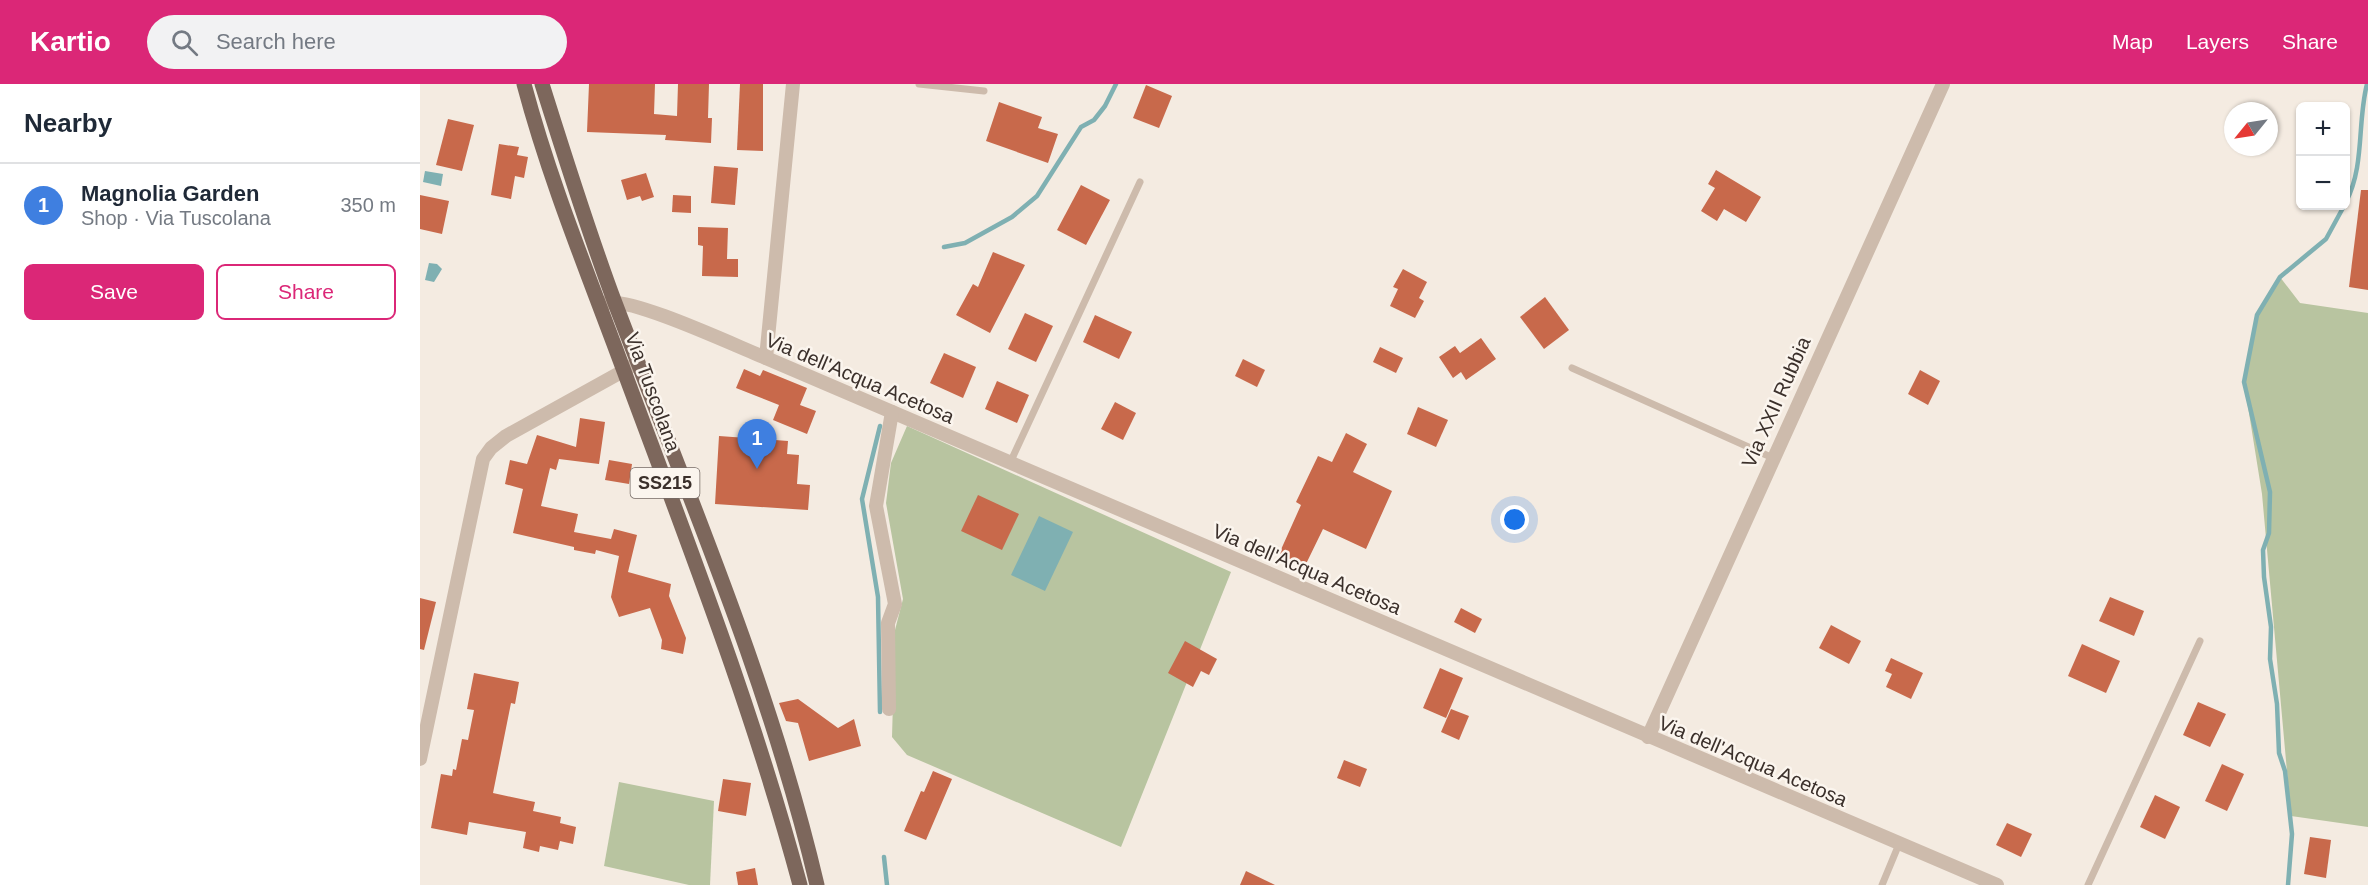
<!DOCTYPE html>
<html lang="en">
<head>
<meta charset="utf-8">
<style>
	:root { --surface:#fff; --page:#f2f2f3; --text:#1f2937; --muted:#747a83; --line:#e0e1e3; --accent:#db2777 }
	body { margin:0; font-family:Arial,sans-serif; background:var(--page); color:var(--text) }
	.controls { position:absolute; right:18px; top:18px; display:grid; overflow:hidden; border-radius:9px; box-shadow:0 2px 4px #0004 }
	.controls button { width:54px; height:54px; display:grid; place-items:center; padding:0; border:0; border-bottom:2px solid var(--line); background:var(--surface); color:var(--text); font:30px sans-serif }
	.compass { position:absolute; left:1804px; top:18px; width:54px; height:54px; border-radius:50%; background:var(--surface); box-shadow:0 2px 4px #0004; rotate:240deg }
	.you { position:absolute; left:1095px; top:436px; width:21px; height:21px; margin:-15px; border:4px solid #fff; border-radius:50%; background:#1a73e8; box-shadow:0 0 0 9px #1a73e833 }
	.badge { display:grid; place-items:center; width:39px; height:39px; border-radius:50%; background:var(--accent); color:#fff; font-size:20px; font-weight:700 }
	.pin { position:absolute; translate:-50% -50px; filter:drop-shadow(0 2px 3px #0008) }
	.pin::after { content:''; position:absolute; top:32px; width:21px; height:18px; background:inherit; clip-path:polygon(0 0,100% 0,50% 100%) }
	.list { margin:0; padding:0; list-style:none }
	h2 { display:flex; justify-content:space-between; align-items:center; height:78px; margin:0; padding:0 24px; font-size:26px }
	h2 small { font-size:20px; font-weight:400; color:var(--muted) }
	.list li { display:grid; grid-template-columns:39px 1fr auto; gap:18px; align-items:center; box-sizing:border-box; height:84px; padding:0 24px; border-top:2px solid var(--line) }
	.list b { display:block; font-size:22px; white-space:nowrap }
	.list p { margin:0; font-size:20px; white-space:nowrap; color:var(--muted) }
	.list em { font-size:20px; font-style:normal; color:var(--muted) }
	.actions { display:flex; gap:12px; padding:18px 24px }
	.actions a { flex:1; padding:14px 0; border:2px solid var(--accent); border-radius:9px; text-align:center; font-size:21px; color:var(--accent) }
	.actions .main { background:var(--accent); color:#fff }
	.icon { flex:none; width:33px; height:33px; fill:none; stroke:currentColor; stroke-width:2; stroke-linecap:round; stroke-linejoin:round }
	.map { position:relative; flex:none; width:1948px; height:801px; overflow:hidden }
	header { display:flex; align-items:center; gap:36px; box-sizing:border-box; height:84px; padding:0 30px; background:var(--accent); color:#fff }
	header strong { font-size:28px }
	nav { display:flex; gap:33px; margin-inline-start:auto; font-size:21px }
	.search { width:420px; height:54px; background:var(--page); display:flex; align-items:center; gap:15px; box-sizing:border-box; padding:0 21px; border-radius:33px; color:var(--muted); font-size:22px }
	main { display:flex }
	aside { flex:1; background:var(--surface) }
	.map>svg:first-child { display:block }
	.green { fill:#b8c4a0 }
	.water { fill:#7fb0b2 }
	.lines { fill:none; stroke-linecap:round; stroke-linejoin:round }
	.stream { stroke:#7fb0b2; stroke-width:4.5 }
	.building { fill:#c8694b }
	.lane { stroke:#cdbbac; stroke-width:7 }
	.street { stroke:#cdbbac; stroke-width:14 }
	.primary { stroke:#7d675c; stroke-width:15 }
	.labels { text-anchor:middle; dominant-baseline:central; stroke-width:5; stroke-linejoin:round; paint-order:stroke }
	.shield { fill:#fbf5ee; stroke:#756b66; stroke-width:1.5 }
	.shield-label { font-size:18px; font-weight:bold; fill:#3b302b }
	.street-label { font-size:20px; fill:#3b302b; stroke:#fbf5ee }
</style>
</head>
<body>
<header>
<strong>Kartio</strong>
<div class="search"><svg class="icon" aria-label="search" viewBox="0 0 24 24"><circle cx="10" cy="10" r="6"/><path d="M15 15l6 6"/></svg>Search here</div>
<nav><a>Map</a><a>Layers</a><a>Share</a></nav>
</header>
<main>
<aside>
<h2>Nearby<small></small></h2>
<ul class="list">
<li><span class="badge" style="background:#3f7fe0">1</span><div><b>Magnolia Garden</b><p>Shop · Via Tuscolana</p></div><em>350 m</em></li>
</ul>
<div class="actions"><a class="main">Save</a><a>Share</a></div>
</aside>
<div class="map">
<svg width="1948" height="801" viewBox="0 0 1948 801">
	<rect width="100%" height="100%" fill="#f4ebe1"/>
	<g class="green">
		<polygon points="1860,193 1880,219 1948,229 1948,743 1871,732 1842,410 1824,298 1837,231"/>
		<polygon points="487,342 811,488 701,763 487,671 472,653 475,546 483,515 466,419 471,379"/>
		<polygon points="199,698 294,717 290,801 269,801 184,782"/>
	</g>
	<g class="water">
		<polygon points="5,87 23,90 21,102 3,98"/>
		<polygon points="9,179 17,180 22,185 14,198 5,196"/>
		<polygon points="619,432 653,448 625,507 591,491"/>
	</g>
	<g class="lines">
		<g class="stream">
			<path d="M1926 118C1945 81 1937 39 1947 0"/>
			<polyline points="524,163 545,159 592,133 617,112 661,43 674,36 685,22 696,0"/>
			<polyline points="460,628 458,513 442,415 460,342"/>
			<polyline points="464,773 467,801"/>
			<polyline points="1868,801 1872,750 1865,687 1859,669 1857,620 1850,575 1851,543 1844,493 1843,466 1849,449 1850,408 1824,298 1837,231 1860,193 1906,155 1924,122"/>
		</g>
	</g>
	<g class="building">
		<polygon points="169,0 235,0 234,30 257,32 258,0 289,0 288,34 292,34 291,59 245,56 246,51 167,48"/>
		<polygon points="320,0 343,0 343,67 317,66"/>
		<polygon points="726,1 752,12 739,44 713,34"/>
		<polygon points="579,18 622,33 618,44 638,50 628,79 566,57"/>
		<polygon points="28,35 54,41 42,87 16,81"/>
		<polygon points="79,60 99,63 97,71 108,73 104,94 95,92 91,115 71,111"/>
		<polygon points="294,82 318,84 315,121 291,119"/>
		<polygon points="1296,86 1341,113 1326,138 1304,125 1297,137 1281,127 1295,104 1288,100"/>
		<polygon points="226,89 234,113 222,117 220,112 207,116 201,96"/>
		<polygon points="661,101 690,116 666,161 637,146"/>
		<polygon points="1941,106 1948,106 1948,206 1929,203"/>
		<polygon points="0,111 29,117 22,150 0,145"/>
		<polygon points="253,111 271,112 271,129 252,128"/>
		<polygon points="278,143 308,144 307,175 318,175 318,193 282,192 283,162 278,161"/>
		<polygon points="573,168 605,181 570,249 536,231 553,200 558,203"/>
		<polygon points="983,185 1007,198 999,214 1004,217 995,234 970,222 978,205 973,203"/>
		<polygon points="1125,213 1149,246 1124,265 1100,233"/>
		<polygon points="605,229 633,242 616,278 588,265"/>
		<polygon points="675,231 712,248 699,275 663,258"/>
		<polygon points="1061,254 1076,275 1046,296 1041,288 1033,294 1019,273 1035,262 1040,269"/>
		<polygon points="960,263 983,274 976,289 953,278"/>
		<polygon points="524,269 556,283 543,314 510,299"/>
		<polygon points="823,275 845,286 837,303 815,292"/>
		<polygon points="324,285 340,292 343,286 387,304 380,321 396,327 387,350 353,336 359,321 316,304"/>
		<polygon points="1500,286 1520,297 1508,321 1488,310"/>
		<polygon points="577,297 609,311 597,339 565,325"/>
		<polygon points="695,318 716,329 703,356 681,345"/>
		<polygon points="998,323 1028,336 1016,363 987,350"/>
		<polygon points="160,334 185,338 179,380 139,375 136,386 130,384 121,422 158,430 154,448 191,455 194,445 217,451 208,488 251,500 249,512 266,554 263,570 241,565 242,556 230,524 199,533 191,513 199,472 176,466 175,470 154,466 154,463 93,449 103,405 85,400 90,376 107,380 117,351 156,363"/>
		<polygon points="926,349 947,360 933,388 972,407 946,465 903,445 885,482 859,470 881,421 876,418 898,372 912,378"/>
		<polygon points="299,352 368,357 367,370 379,371 377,400 390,401 388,426 295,420"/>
		<polygon points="189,376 212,380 209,400 185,396"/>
		<polygon points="558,411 599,430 582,466 541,447"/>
		<polygon points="1690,513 1724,527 1714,552 1679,537"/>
		<polygon points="0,514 16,518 4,566 0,565"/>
		<polygon points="1041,524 1062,535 1055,549 1034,538"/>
		<polygon points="1411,541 1441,557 1429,580 1399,564"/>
		<polygon points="765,557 797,575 789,591 781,587 773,603 748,589"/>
		<polygon points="1662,560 1700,577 1686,609 1648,592"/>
		<polygon points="1471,574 1503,589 1491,615 1466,603 1472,590 1465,587"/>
		<polygon points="1020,584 1043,594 1026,634 1003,624"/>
		<polygon points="54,589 99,598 95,620 91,619 73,709 115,718 113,727 141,733 140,739 156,743 153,760 140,757 138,766 120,762 119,768 103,764 106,748 49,738 47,751 11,744 21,690 32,692 33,685 36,686 42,655 48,656 54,626 47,625"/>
		<polygon points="378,615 418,644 434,635 441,662 389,677 378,639 366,637 359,619"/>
		<polygon points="1778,618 1806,630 1790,663 1763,651"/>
		<polygon points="1031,625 1049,632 1039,656 1021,648"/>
		<polygon points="924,676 947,685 940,703 917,694"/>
		<polygon points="1802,680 1824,690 1807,727 1785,717"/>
		<polygon points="513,687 532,695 506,756 484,747 501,707 504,708"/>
		<polygon points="303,695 331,699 326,732 298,727"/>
		<polygon points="1735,711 1760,723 1745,755 1720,743"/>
		<polygon points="1587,739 1612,750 1601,773 1576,761"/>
		<polygon points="1890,753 1911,756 1906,794 1884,790"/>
		<polygon points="335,784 338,801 318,801 316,788"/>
		<polygon points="826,787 855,801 820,801"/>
	</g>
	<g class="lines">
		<g class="lane">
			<polyline points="499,0 564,7"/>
			<polyline points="1152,284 1353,374"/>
			<polyline points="590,379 720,98"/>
			<polyline points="1462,801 1479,760"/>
			<polyline points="1668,801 1780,557"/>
		</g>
		<g class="street">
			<path d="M186 219C210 212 318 263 346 274L1577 801"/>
			<polyline points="346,274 373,0"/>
			<polyline points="469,625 468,539 475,520 456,422 472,328"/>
			<polyline points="1228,653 1523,0"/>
			<polyline points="0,675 63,375 71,364 86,352 214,281"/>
		</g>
		<g class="primary">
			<path d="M104 0C130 98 169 192 204 287 267 457 333 625 380 801"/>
			<path d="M122 0C145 73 168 147 195 219 268 411 350 600 397 801"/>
		</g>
	</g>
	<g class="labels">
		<rect class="shield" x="210.5" y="384" width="69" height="30" rx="4.5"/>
		<g class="shield-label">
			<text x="245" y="399">SS215</text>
		</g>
		<g class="street-label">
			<text transform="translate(440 294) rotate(23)">Via dell'Acqua Acetosa</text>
			<text transform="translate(233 308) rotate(70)">Via Tuscolana</text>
			<text transform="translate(1356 318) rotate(-66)">Via XXII Rubbia</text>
			<text transform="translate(887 485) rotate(23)">Via dell'Acqua Acetosa</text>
			<text transform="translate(1333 677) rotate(23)">Via dell'Acqua Acetosa</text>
		</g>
	</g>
</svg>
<div class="controls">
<button>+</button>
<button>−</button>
</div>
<svg class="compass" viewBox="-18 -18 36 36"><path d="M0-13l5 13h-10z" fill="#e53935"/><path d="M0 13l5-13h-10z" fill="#747a83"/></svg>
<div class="you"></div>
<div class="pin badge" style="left:337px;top:385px;background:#3f7fe0">1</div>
</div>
</main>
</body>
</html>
